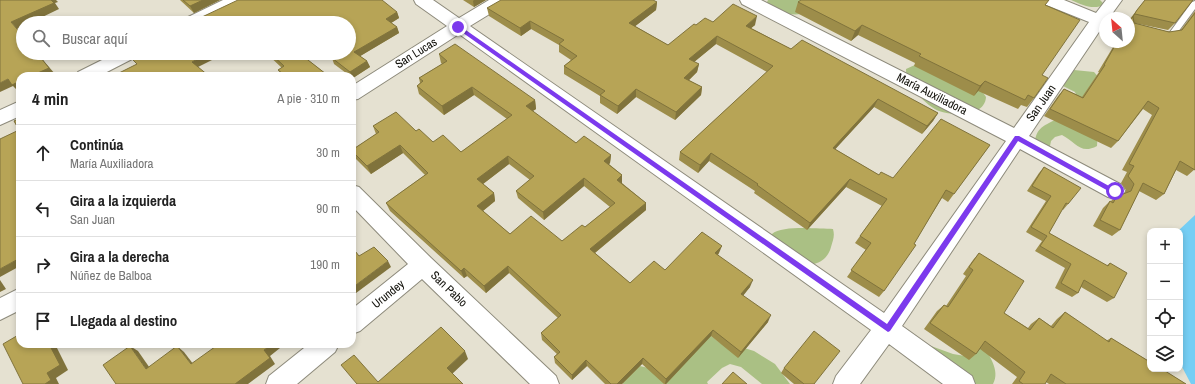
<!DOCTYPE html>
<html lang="es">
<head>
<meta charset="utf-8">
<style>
	:root { --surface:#fff; --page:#f2f2f2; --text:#222; --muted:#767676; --line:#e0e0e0 }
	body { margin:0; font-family:"Archivo Narrow",sans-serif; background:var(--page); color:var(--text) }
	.controls { position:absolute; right:12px; bottom:12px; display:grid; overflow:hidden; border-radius:8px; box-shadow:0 2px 6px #0003 }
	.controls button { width:36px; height:36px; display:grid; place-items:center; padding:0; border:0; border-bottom:1px solid var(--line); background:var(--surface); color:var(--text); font:20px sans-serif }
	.compass { position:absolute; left:1099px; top:12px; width:36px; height:36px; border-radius:50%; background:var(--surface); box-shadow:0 2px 6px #0003; rotate:333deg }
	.stop { position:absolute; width:12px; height:12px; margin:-9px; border:3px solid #7c3aed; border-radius:50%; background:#fff }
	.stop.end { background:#7c3aed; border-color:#fff; box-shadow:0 1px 4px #0008 }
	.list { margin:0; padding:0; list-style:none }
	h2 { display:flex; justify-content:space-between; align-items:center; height:52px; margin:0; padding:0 16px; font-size:17px }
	h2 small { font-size:13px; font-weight:400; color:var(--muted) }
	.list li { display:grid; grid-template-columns:26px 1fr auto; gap:12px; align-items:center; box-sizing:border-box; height:56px; padding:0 16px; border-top:1px solid var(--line) }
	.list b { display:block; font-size:15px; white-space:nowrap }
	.list p { margin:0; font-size:13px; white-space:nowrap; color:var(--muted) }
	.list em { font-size:13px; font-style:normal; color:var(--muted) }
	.icon { flex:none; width:22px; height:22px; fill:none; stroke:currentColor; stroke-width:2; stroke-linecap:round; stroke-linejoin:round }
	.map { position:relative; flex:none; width:1195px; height:384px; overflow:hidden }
	.search { position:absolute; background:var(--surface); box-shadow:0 2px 6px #0003; left:16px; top:16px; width:340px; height:44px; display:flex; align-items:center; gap:10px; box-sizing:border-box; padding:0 14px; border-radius:22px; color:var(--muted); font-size:15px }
	.panel { position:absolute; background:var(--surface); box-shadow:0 2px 6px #0003; left:16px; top:72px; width:340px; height:276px; border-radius:12px }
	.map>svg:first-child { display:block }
	.green { fill:#aac084 }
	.water { fill:#75cef4 }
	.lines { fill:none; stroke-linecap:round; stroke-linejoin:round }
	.lane-casing { stroke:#8d8a7b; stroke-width:2 }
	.street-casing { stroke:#8d8a7b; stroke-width:2 }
	.lane { fill:#fff; fill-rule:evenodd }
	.street { fill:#fff; fill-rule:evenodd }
	.wall { fill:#9d8d4a; fill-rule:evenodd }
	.shaded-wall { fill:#80733c }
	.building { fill:#b7a456; stroke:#80733c; fill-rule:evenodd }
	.route { fill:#7c3aed }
	.labels { text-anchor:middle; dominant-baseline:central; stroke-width:3.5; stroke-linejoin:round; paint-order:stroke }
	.street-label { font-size:12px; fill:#100f09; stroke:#fff }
</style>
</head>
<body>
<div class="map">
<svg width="1195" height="384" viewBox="0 0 1195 384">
	<rect width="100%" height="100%" fill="#e5e1d1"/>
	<g class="green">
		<path d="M768 0H828C821 4 813 10 805 13 793 17 774 12 767 2Z"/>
		<path d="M1071 0H1100L1105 5C1092 10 1082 5 1071 0Z"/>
		<path d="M917 64 982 91 986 97C985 117 953 116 939 111 927 107 905 83 906 69Z"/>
		<path d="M1074 70 1094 72 1101 80 1097 146C1080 155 1076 142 1062 135L1055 137 1051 141 1050 146 1054 153 1034 147C1036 125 1044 127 1060 117 1067 112 1072 104 1077 98L1075 92 1059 84 1062 75Z"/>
		<path d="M833 229C835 236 833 240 831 247 829 255 823 262 814 264 805 265 778 260 768 256 766 249 764 239 772 234 782 225 819 229 833 229Z"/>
		<polygon points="687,317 720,343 731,344 754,351 775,364 790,384 762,384 741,367 730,364 722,368 707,382 708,384 623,384 623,379 640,366 665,372"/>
		<path d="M981 342C988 354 1001 370 993 384H946L922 349 931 346 953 354 965 356Z"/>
	</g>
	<polygon class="water" points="1195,215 1195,384 1191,384 1180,363 1180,231 1178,231"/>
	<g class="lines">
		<defs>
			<polygon id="lane" points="1195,1 1195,9 1175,36 1159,37 1158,35 1159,33 1170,32 1192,2"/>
			<g id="street">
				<polygon points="223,0 244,0 242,4 203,23 182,23 184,19"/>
				<polygon points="414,0 433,0 459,18 489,0 508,0 506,4 470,26 884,313 1006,141 742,4 740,0 761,0 1014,128 1089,22 1044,4 1042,0 1064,0 1096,13 1106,0 1122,0 1109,18 1105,18 1105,23 1029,136 1122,185 1125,191 1122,197 1115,199 1108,197 1020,149 902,326 972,376 975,384 943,384 889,344 860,384 833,384 836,376 871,330 459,34 358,99 352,100 352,86 447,26 416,4"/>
				<polygon points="116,53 138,53 136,57 99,76 75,76 78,72"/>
				<polygon points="20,101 20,116 0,125 0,110"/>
				<polygon points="352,185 359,187 431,258 556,376 559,384 530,384 422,279 360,331 352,334 352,309 408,264 352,206"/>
				<polygon points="20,288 20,310 0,320 0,298"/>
				<polygon points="309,344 339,344 335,352 297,384 266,384 269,376"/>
			</g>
		</defs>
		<use href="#lane" class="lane-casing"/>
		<use href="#street" class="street-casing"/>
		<use href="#lane" class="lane"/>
		<use href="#street" class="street"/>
	</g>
	<g class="wall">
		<polygon points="180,0 220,0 194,13"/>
		<polygon points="463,0 486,0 474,7"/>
		<polygon points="1049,0 1045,5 1042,75 1034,98 1027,107 1021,105 1018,109 978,91 974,96 914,66 915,63 858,35 851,41 795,12 798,2"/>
		<polygon points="1145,0 1192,1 1175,23 1168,30 1134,23 1169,32 1180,31 1195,11 1195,169 1187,176 1176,170 1164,194 1156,200 1139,191 1120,230 1112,236 1093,226 1103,208 1110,201 1110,202 1119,193 1123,194 1125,193 1126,190 1121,183 1127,172 1122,170 1152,115 1143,109 1118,141 1111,148 1044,116 1058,96 1064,89 1082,97 1099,72 1098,72 1116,42 1129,42 1129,20"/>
		<polygon points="657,2 656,10 635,26 668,45 696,25 713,22 755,25 751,28 791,49 938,113 933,121 922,134 874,107 835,149 879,175 893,178 990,145 948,202 942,198 884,291 879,297 847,277 866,250 855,243 860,236 882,206 846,187 807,230 754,193 755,191 709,161 698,173 679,160 680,152 767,72 716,44 694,62 699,64 697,72 689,80 702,87 701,95 675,120 636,97 617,114 600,103 600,96 564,74 564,66 571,60 559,52 559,45 531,29 521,36 489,16 487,8"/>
		<polygon points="397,12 399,18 391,23 397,27 399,33 360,56 367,61 370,67 353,78 352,78 352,76 350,76 334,64 332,58 349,53 349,23 205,23 202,17"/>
		<polygon points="266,53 299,53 326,74 326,76 282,76 278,70 282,68"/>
		<path d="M439 54 535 100 536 109 532 111 576 143 611 155 610 163 609 164 622 175V183L646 203V210L595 253 630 283 665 270 719 253 718 255 750 287 743 295 768 322 738 358 711 336 666 384H664L642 364 622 384H605L587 366 572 380 555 363 554 357 557 354 542 340 541 333 558 318 509 273 486 293 467 276 464 278 390 211 386 203 425 175 403 153 371 174 355 158 352 152V150L376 134 373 126 416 131 433 142 461 152 507 119 474 95 444 115 419 94 417 86 420 83 419 78 442 64 441 63ZM509 164 530 180 516 191 518 198 544 220 584 186 610 207 585 227 562 241 510 234 483 211 495 201 494 193 483 184Z"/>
		<polygon points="1044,167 1068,204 1063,210 1062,209 1049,233 1106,266 1110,263 1114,298 1107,302 1081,287 1078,293 1072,297 1055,288 1065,268 1035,251 1042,241 1026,232 1046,201 1027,191 1039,173"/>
		<polygon points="979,253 1004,313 1028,328 1031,324 1039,318 1051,326 1057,319 1065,312 1106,341 1111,338 1186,384 1049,384 1046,382 1045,384 1012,384 1017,377 980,349 976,354 969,360 924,329 937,311 944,305 946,306 966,276 963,274 973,260"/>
		<polygon points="784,368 814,384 794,384 781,373"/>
	</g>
	<g class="shaded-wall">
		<polygon points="51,0 56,0 58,2 55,3 59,9 30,23 23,23 23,26 17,29 23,36 11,22"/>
		<polygon points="203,0 220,0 194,13 190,6"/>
		<polygon points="474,0 486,0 474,7 473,1"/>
		<polygon points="657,2 656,10 629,31 629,23"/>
		<polygon points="397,12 399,18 388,25 386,19"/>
		<polygon points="757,16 755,25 744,34 746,26"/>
		<polygon points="326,17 329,23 315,23"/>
		<polygon points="530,21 531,29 521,36 520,28"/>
		<polygon points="862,25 858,35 851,41 855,31"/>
		<polygon points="397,27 399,33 357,58 354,52"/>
		<polygon points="717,36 716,44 688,67 689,59"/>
		<polygon points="37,53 55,74 51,76 31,76"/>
		<polygon points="209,53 210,53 214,59 196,68 192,62"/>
		<polygon points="367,61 370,67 353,78 350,72"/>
		<polygon points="699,64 697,72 683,86 684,78"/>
		<polygon points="8,79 20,81 20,91 19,92 13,86 0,92 0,83"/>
		<polygon points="985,81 978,91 974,96 980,86"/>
		<polygon points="472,87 474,95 444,115 442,106"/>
		<polygon points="702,87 701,95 675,120 676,112"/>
		<polygon points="636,89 636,97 617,114 618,106"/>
		<polygon points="878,99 874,107 829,156 833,148"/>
		<polygon points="535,100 536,109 527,115 526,106"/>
		<polygon points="938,113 933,121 922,134 927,126"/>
		<polygon points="400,145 403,153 371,174 367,166"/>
		<polygon points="711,153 709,161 698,173 700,165"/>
		<polygon points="611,155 610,163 604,169 604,161"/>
		<polygon points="508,156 509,164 479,187 477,179"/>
		<polygon points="622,175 622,183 617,188 617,180"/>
		<polygon points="584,178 584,186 544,220 543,212"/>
		<polygon points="850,179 846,187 807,230 810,223"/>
		<polygon points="494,193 495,201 479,214 477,206"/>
		<polygon points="646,203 646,210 591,256 590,249"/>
		<polygon points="722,246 719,253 713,260 715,253"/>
		<polygon points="20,258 20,266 0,277 0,269"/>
		<polygon points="388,261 391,267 352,296 352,288"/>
		<polygon points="508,266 509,273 486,293 484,286"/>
		<polygon points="464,268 467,276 464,278 461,271"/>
		<polygon points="0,280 6,289 0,292"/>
		<polygon points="753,280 750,287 739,301 741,294"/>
		<polygon points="771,315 768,322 738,358 741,352"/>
		<polygon points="713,330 711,336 666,384 665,384 666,379"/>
		<polygon points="49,344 55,344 68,370 56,378 59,384 45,384"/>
		<polygon points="273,344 285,344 270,356 275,364 248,384 235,384 264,350"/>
		<polygon points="130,346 138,351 154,374 146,369"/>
		<polygon points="177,346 184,352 197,369 191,364"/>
		<polygon points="465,351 468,359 451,375 447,368"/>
		<polygon points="643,358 642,364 622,384 617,384"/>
		<polygon points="586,360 587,366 572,380 572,375"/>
	</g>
	<g class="building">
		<polygon points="0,0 51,0 54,3 11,22 23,36 23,53 37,53 49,68 31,76 20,76 20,81 12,85 8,79 0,83"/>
		<polygon points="183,0 203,0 190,6"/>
		<polygon points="238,0 382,0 397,12 386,19 397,27 354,52 367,61 350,72 332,58 340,53 349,53 349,23 331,23 326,17 315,23 208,23 202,17"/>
		<polygon points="501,0 653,0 657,2 629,23 668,45 694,24 696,25 705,18 713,22 733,4 757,16 746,26 791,49 802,40 938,113 927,126 878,99 833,148 879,175 881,172 893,178 941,119 990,145 954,194 946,190 914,244 916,245 884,291 851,270 871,243 860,236 887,199 850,179 810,223 757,185 758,184 711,153 700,165 680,152 773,66 717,36 689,59 699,64 684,78 702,87 676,112 636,89 618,106 600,95 605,91 564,66 577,56 559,44 564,40 530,21 520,28 487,8"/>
		<polygon points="801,0 1049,0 1045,5 1080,20 1042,75 1048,78 1034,98 1028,95 1025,100 985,81 980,86 919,56 921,54 862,25 855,31 798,2"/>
		<polygon points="1145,0 1193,0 1175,23 1135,14 1133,16 1134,23 1169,32 1182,30 1195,13 1195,170 1180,161 1164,194 1143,183 1120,230 1100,220 1110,201 1113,203 1119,193 1123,194 1131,191 1134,184 1128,176 1134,166 1129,164 1159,108 1148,101 1118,141 1050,109 1064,89 1083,98 1105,65 1104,65 1117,42 1129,42 1129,23 1137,10"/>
		<path d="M455 44 535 100 526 106 576 143 584 136 611 155 604 161 622 175 617 180 646 203 590 249 630 283 654 261 665 270 702 232 722 246 715 253 753 280 741 294 771 315 741 352 713 330 666 379 643 358 617 384H611L586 360 572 375 554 357 560 352 541 333 561 315 508 266 484 286 464 268 461 271 386 203 428 173 400 145 367 166 352 151V150L379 132 373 126 396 112 416 131 419 129 433 142 443 135 461 152 512 115 472 87 442 106 417 86 423 81 419 78 447 61 439 54ZM508 156 534 176 516 191 543 212 584 178 615 203 585 227 582 225 562 241 531 216 510 234 477 206 494 193 477 179Z"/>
		<polygon points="135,53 149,53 154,58 164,53 209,53 192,62 209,76 113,76 137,64 129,56"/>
		<polygon points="270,53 299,53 326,74 323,76 286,76 278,70 284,66"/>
		<polygon points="20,118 20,258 0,269 0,139 19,130 14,121"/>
		<polygon points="1044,167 1081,188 1068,204 1066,203 1049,233 1108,266 1110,263 1127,273 1114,298 1084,280 1078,293 1061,283 1071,264 1040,246 1047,236 1031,227 1051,196 1032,186"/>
		<polygon points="352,247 359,256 374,247 388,261 352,288"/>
		<polygon points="979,253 1024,281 1004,313 1030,330 1039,318 1053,328 1065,312 1109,342 1111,338 1150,362 1150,369 1162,369 1186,384 1066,384 1051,374 1045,384 1023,384 1019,381 1025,372 985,341 976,354 930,323 944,305 948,307 973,270 969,267"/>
		<polygon points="441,327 465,351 447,368 463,384 357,384 341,365 354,355 378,382"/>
		<polygon points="814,331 840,351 814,384 804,384 784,368"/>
		<polygon points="20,334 20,344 49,344 60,365 47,373 51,380 45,384 23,384 3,344"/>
		<polygon points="219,344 273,344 264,350 270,358 235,384 116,384 103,365 130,346 146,369 177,346 191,364"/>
		<polygon points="733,372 747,384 722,384"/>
	</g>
	<polygon class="route" points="456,26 460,26 887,324 1015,136 1019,136 1118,191 1117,193 1112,193 1018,141 890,331 888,332 456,28"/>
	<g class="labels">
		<g class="street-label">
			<text transform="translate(416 53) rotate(-32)">San Lucas</text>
			<text transform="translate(932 94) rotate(27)">María Auxiliadora</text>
			<text transform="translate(1041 103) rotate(-55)">San Juan</text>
			<text transform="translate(449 289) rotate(44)">San Pablo</text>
			<text transform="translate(388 294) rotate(-39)">Urundey</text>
		</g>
	</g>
</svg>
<div class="controls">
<button>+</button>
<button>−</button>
<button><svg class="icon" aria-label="locate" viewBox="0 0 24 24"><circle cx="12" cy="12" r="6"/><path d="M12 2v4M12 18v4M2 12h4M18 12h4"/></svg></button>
<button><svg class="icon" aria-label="layers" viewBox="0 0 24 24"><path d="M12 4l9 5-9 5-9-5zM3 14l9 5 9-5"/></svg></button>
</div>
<svg class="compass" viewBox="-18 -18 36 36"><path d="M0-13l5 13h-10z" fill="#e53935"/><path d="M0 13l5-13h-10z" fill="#767676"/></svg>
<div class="stop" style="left:1115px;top:191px"></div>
<div class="stop end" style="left:458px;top:27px"></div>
<div class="search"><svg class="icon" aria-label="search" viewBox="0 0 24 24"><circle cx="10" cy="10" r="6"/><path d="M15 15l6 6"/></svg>Buscar aquí</div>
<section class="panel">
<h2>4 min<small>A pie · 310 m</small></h2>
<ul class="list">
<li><svg class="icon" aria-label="ahead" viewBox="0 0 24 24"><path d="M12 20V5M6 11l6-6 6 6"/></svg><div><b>Continúa</b><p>María Auxiliadora</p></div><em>30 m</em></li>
<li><svg class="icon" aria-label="left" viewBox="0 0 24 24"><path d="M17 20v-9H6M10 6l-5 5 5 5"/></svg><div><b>Gira a la izquierda</b><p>San Juan</p></div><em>90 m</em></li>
<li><svg class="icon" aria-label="right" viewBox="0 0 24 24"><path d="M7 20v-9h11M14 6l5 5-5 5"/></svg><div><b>Gira a la derecha</b><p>Núñez de Balboa</p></div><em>190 m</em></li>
<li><svg class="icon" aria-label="arrive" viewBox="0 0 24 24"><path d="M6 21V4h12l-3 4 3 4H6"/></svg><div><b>Llegada al destino</b></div></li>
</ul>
</section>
</div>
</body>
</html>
